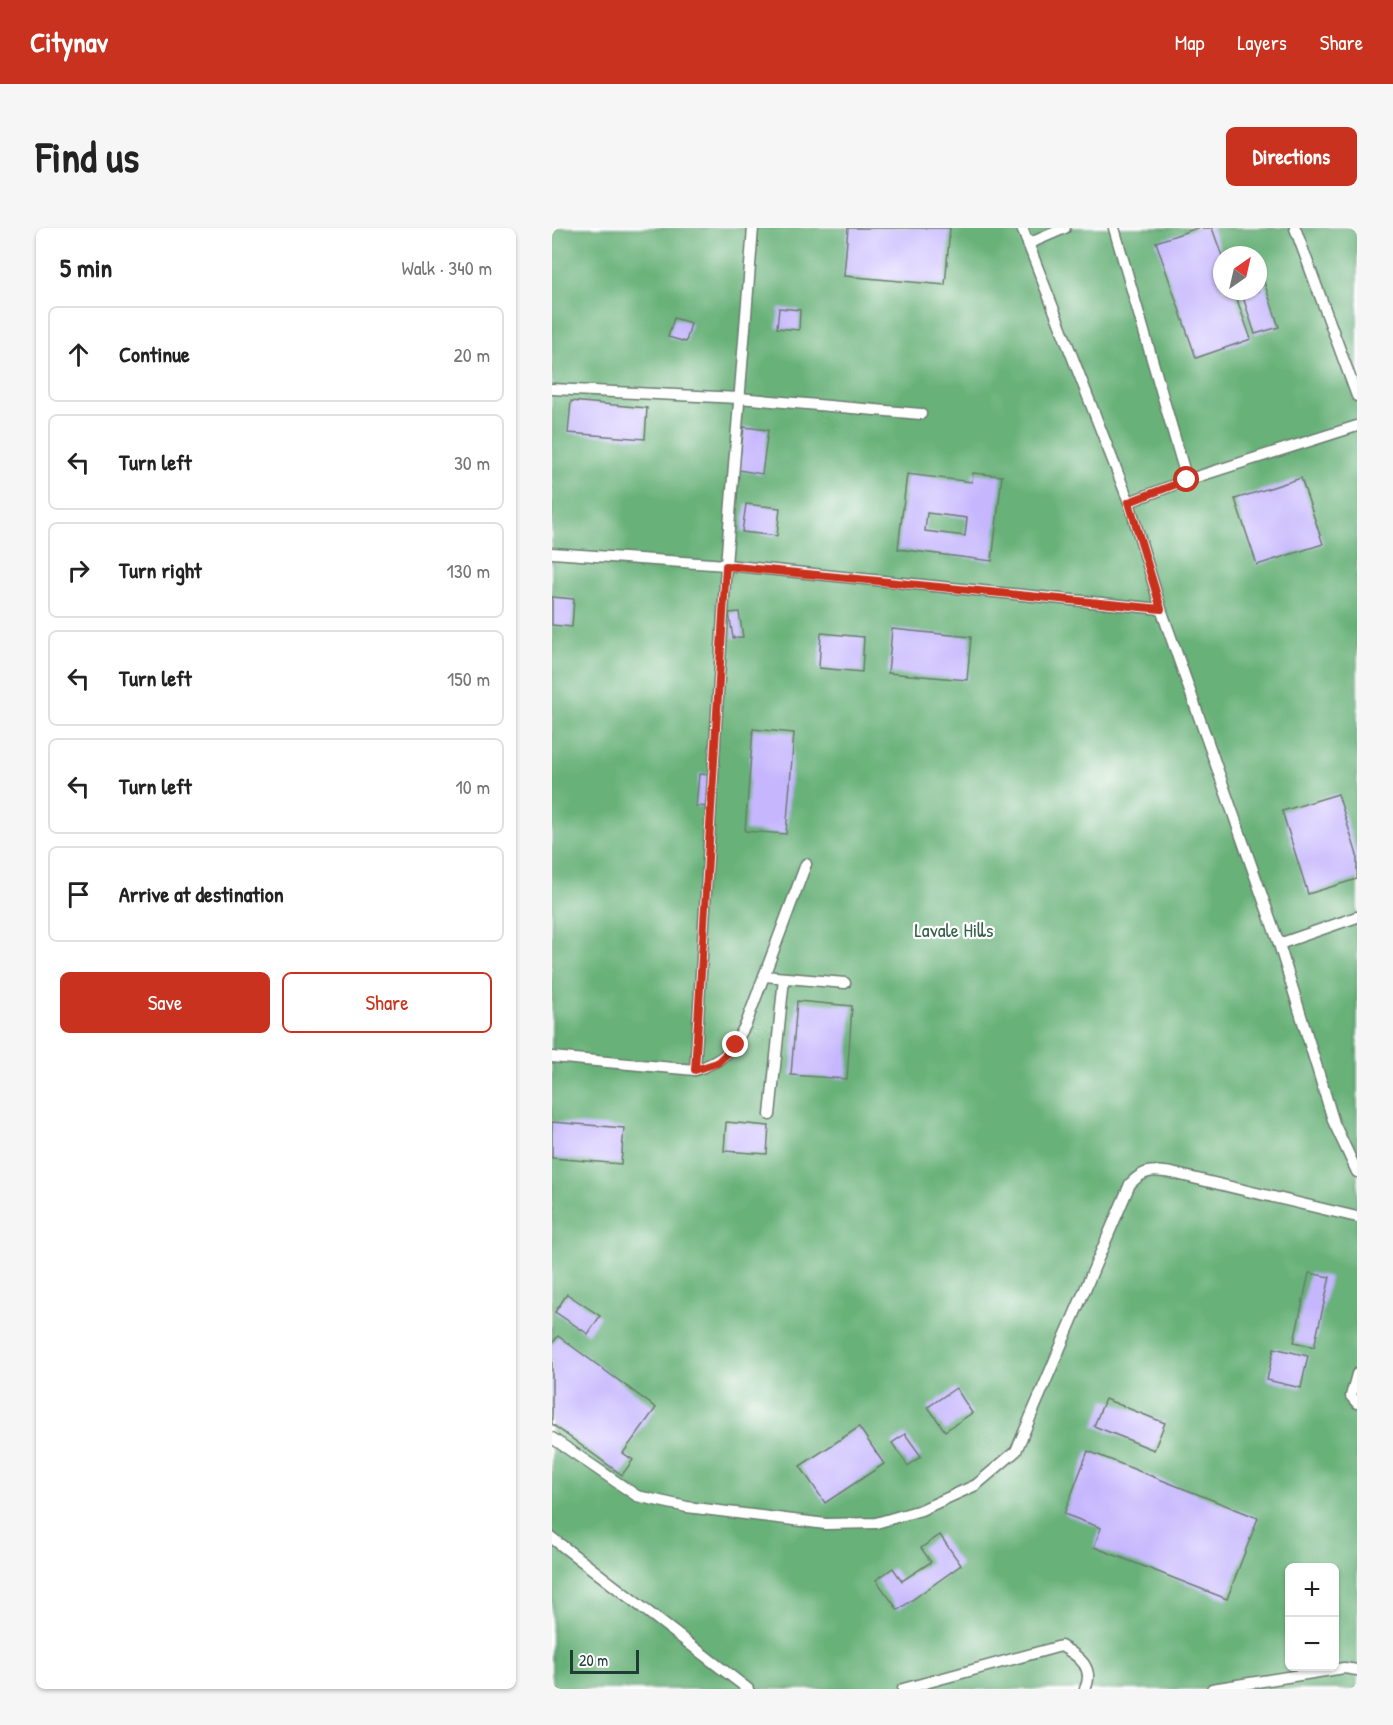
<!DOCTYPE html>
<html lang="en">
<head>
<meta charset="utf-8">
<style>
	:root { --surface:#fff; --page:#f6f6f6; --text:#222; --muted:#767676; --line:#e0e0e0; --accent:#c8321e }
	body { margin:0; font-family:"Patrick Hand",sans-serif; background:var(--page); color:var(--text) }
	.controls { position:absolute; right:18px; bottom:18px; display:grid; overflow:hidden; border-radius:9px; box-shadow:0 2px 4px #0004 }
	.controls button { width:54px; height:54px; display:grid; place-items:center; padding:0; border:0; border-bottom:2px solid var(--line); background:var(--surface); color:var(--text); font:30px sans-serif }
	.compass { position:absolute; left:661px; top:18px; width:54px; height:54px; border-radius:50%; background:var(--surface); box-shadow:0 2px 4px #0004; rotate:34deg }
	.scale { position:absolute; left:18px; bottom:15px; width:69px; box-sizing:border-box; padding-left:6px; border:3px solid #1f3d34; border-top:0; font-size:16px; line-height:21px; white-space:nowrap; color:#1f3d34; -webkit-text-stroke:4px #fff; paint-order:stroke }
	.stop { position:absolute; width:18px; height:18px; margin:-14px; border:4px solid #c8321e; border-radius:50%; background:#fff }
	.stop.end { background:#c8321e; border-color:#fff; box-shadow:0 2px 6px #0008 }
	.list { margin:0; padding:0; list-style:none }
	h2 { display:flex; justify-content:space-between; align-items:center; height:78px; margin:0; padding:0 24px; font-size:26px }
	h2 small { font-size:20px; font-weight:400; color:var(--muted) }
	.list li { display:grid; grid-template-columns:39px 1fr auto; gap:18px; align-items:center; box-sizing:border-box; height:96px; margin:0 12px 12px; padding:0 12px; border:2px solid var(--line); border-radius:9px }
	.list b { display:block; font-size:22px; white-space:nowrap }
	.list em { font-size:20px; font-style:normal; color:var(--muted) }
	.actions { display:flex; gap:12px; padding:18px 24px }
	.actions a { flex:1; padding:14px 0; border:2px solid var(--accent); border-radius:9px; text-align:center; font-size:21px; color:var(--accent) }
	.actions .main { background:var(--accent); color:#fff }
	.icon { flex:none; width:33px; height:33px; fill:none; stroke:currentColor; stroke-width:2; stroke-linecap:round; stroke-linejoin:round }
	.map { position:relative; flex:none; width:805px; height:1461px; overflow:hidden; border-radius:9px }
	header { display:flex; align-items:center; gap:36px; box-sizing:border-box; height:84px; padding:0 30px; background:var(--accent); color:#fff }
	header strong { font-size:28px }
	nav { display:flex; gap:33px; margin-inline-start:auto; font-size:21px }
	.intro { display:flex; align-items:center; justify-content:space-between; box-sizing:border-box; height:144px; padding:0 36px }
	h1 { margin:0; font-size:42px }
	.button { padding:15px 27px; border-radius:9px; background:var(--accent); color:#fff; font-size:21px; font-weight:700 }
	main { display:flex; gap:36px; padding:0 36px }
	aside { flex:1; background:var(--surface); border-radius:9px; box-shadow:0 2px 4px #0004 }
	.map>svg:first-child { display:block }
	.forest { fill:#68b178; stroke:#447756; stroke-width:1.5; fill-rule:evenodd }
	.building { fill:#c5b6fd; fill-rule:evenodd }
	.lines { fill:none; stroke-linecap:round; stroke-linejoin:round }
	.service-casing { stroke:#6b7b70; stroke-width:13 }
	.service { stroke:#fff; stroke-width:10 }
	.route { stroke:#c8321e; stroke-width:8 }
	.labels { text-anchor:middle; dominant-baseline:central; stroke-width:4.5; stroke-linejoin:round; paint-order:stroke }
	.park-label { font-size:20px; fill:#37614a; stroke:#fff }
</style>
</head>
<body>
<header>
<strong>Citynav</strong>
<nav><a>Map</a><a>Layers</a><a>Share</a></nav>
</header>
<div class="intro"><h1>Find us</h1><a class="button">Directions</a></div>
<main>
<aside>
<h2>5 min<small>Walk · 340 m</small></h2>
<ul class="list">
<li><svg class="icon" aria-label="ahead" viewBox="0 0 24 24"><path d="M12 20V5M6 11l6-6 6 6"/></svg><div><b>Continue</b></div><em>20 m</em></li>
<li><svg class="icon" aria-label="left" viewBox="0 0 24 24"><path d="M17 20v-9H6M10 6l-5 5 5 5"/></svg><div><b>Turn left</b></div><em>30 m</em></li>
<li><svg class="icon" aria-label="right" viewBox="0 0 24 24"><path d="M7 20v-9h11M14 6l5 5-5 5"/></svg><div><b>Turn right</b></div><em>130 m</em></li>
<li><svg class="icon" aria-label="left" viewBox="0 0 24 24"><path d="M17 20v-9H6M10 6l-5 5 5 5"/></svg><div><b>Turn left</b></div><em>150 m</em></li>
<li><svg class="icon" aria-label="left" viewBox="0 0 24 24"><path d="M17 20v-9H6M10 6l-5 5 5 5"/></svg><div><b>Turn left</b></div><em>10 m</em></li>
<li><svg class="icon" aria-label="arrive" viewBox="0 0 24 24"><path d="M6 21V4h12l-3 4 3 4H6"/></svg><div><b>Arrive at destination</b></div></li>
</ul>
<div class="actions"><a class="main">Save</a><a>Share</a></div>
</aside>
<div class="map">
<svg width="805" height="1461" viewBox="0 0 805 1461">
	<rect width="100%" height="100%" fill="#fff"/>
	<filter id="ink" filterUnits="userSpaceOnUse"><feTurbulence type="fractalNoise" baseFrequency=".0167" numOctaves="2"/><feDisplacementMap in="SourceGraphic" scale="12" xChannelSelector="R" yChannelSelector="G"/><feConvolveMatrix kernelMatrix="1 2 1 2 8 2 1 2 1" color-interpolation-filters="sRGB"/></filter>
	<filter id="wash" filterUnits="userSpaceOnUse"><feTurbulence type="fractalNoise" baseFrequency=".008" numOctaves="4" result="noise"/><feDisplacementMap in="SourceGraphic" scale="24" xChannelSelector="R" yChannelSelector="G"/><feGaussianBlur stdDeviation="1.35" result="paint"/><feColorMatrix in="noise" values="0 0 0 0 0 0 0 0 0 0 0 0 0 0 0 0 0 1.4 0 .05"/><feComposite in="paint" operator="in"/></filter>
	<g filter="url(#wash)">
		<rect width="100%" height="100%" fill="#f8efe0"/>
		<path class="forest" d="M0 0H805V1461H0ZM670 27H706V63H670ZM738 1340H782V1438H738Z"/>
		<g id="blocks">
			<g class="building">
				<polygon points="296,0 398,0 393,57 292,48"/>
				<polygon points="645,0 660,0 670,28 670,63 682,63 699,111 644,130 604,14"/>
				<polygon points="712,54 727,99 703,106 689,63 706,63 706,56"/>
				<polygon points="227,80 248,82 247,102 225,100"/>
				<polygon points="122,90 139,95 134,114 116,109"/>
				<polygon points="19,173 95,180 93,211 16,205"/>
				<polygon points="192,199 216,202 210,246 186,242"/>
				<path d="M421 245 450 248 440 333 346 321 355 246 420 254ZM375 285 415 290 413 308 373 303Z"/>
				<polygon points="749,250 771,316 705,337 683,271"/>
				<polygon points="194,276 228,280 225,308 190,304"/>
				<polygon points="0,369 22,371 20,399 0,397"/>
				<polygon points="187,384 191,409 181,410 177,385"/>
				<polygon points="340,401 419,409 415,452 336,445"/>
				<polygon points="269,405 312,409 310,444 267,440"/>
				<polygon points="201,501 242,505 234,606 193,603"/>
				<polygon points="147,546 160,547 158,579 144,578"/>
				<polygon points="786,566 805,627 805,651 756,666 730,583"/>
				<polygon points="245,773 300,778 295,851 239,847"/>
				<polygon points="0,894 72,900 69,936 0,930"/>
				<polygon points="174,894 217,898 215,926 172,923"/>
				<polygon points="757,1045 778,1049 762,1119 742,1114"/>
				<polygon points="15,1066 48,1088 36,1106 3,1084"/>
				<polygon points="6,1108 104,1180 71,1225 81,1232 70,1247 0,1196 0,1116"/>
				<polygon points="722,1120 756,1128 749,1160 715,1152"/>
				<polygon points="404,1160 420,1185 393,1203 376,1179"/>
				<polygon points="553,1171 613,1195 602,1222 542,1198"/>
				<polygon points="307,1199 332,1236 273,1275 248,1238"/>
				<polygon points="353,1206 369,1228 356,1238 340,1215"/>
				<polygon points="536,1223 706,1290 675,1371 542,1319 549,1300 512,1286"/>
				<polygon points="388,1307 409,1337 346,1382 324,1352 341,1340 350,1353 379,1334 369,1320"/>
			</g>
		</g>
	</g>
	<g filter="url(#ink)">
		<use href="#blocks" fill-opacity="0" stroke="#6b7b70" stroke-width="1.5"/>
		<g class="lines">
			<defs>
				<g id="service">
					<polyline points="470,0 577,274 609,381 727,716 782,895 805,944"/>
					<polyline points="562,0 635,252"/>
					<polyline points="743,0 805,168"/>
					<polyline points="476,16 513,0"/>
					<polyline points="0,161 187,170 369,186"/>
					<polyline points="577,274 635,252 805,198"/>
					<polyline points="0,325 174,337 609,381"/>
					<polyline points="727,716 805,689"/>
					<polyline points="212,748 293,755"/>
					<polyline points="0,829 143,842 174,337 201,0"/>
					<path d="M143 842C172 833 180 823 194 796L254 636"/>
					<polyline points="218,887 232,750"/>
					<polyline points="805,1146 799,1168 805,1175"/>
					<path d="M0 1210 85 1268 135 1279 274 1296 324 1295 369 1282 424 1257 464 1223 578 956C592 941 601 942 620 945L805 989"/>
					<polyline points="0,1310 196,1461"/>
					<path d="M351 1461 509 1418C527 1428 543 1440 533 1461"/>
					<polyline points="660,1461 792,1440 805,1442"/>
				</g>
			</defs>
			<use href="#service" class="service-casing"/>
			<use href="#service" class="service"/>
		</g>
	</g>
	<g class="lines" filter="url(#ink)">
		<polyline class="route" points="184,817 165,835 143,842 174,338 609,381 577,274 635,252"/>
	</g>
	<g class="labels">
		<g class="park-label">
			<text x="402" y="701">Lavale Hills</text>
		</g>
	</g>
</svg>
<div class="controls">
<button>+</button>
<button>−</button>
</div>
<svg class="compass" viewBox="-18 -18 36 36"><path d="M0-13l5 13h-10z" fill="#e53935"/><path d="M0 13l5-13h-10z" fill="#767676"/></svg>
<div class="scale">20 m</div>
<div class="stop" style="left:635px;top:252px"></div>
<div class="stop end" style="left:184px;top:817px"></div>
</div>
</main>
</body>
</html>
